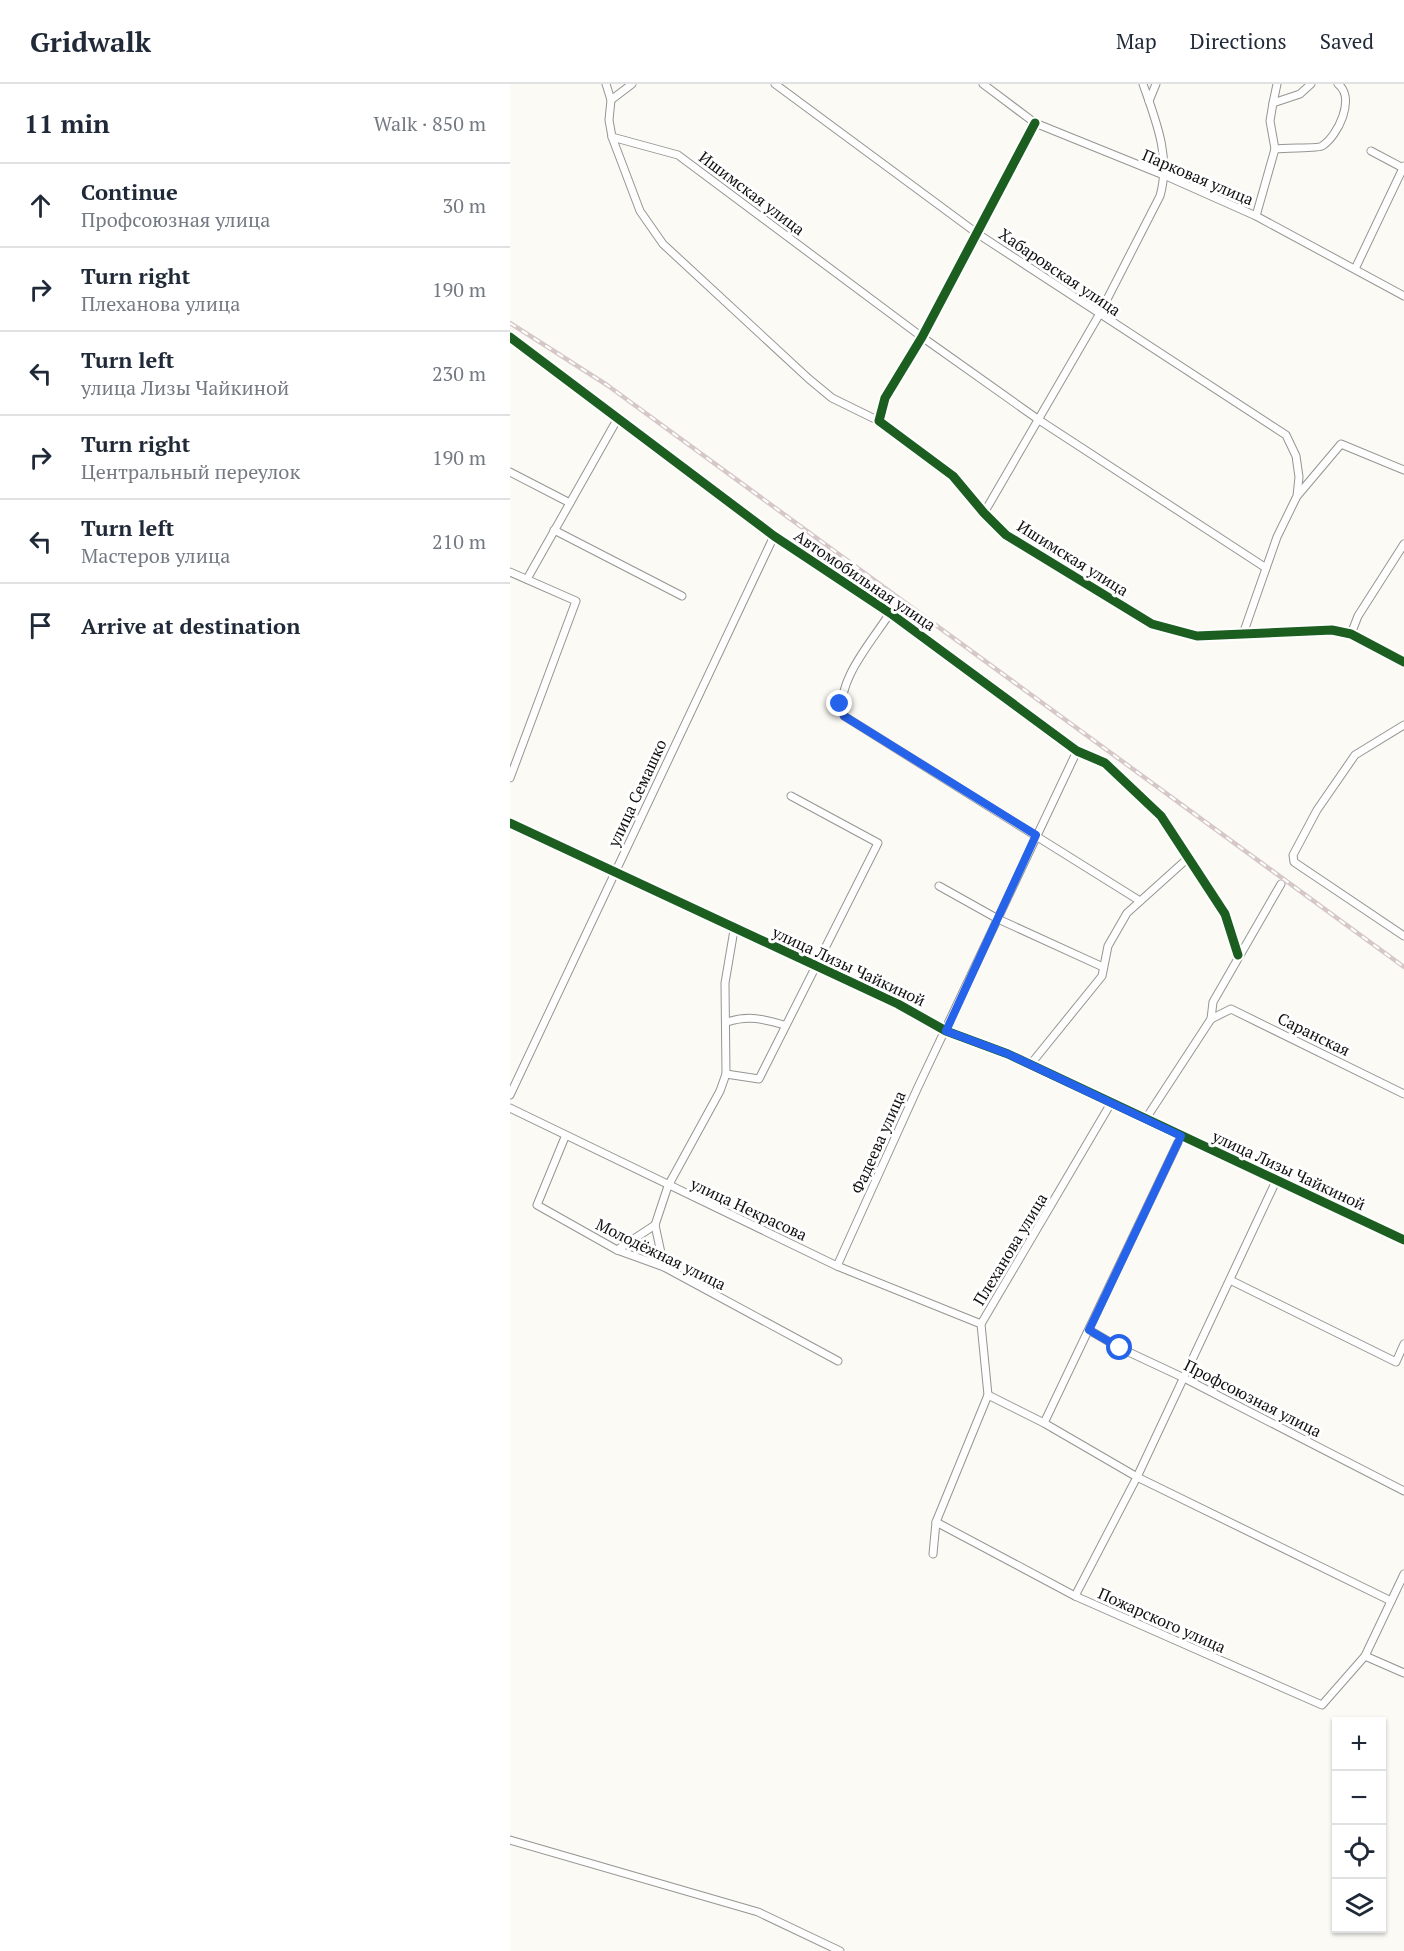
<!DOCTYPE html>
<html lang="en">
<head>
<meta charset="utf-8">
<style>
	:root { --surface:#fff; --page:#f2f2f3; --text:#1f2937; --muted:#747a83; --line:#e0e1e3 }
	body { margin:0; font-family:"PT Serif",serif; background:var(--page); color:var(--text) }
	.controls { position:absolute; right:18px; bottom:18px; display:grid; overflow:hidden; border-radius:0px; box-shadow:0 2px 4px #0004 }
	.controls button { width:54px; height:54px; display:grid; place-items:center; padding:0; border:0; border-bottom:2px solid var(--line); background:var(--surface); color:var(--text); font:30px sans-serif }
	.stop { position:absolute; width:18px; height:18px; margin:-14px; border:4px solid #2563eb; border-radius:50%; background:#fff }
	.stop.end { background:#2563eb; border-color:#fff; box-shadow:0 2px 6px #0008 }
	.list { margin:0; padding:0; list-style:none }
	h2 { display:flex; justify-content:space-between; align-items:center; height:78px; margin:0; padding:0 24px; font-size:26px }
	h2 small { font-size:20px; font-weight:400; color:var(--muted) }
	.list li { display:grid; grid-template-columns:39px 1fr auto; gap:18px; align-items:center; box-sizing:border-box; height:84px; padding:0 24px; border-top:2px solid var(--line) }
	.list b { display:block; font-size:22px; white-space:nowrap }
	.list p { margin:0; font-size:20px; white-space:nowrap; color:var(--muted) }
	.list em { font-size:20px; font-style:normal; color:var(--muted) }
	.icon { flex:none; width:33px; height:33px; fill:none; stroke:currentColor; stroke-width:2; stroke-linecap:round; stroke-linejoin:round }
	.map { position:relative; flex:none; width:894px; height:1867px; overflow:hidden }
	header { display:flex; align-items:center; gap:36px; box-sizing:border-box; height:84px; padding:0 30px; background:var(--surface); border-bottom:2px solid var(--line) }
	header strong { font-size:28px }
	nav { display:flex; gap:33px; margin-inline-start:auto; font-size:21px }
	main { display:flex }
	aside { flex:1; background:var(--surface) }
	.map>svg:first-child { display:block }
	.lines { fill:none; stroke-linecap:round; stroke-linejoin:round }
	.minor-casing { stroke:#959593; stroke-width:9 }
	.tertiary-casing { stroke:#959593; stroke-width:10 }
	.minor { stroke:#fefefe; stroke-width:7 }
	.tertiary { stroke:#fefefe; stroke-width:8 }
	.rail-casing { stroke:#d6c8c8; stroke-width:4.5 }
	.rail { stroke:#fff; stroke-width:2; stroke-dasharray:7; stroke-linecap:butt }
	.cycleway-casing { stroke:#fff; stroke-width:13 }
	.cycleway { stroke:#1b5e20; stroke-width:9 }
	.route { stroke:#2563eb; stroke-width:8 }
	.labels { text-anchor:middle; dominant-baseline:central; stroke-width:6; stroke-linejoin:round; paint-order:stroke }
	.street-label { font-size:16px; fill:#0f0f0f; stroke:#fff }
</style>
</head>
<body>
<header>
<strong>Gridwalk</strong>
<nav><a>Map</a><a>Directions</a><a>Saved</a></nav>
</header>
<main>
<aside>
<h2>11 min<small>Walk · 850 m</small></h2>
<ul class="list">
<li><svg class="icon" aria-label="ahead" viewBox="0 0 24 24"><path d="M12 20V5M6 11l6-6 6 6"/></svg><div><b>Continue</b><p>Профсоюзная улица</p></div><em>30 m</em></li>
<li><svg class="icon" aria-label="right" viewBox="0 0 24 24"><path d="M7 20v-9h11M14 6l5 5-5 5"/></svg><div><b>Turn right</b><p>Плеханова улица</p></div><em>190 m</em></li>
<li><svg class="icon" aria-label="left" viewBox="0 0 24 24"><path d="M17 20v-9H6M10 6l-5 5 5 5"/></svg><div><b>Turn left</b><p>улица Лизы Чайкиной</p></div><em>230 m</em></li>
<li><svg class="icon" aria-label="right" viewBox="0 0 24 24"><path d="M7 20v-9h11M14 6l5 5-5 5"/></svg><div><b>Turn right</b><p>Центральный переулок</p></div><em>190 m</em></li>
<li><svg class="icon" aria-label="left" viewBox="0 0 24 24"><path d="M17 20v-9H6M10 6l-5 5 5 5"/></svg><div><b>Turn left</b><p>Мастеров улица</p></div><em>210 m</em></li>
<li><svg class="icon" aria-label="arrive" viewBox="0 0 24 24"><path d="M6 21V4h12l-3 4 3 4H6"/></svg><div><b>Arrive at destination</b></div></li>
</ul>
</aside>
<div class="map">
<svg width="894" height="1867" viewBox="0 0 894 1867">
	<rect width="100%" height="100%" fill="#fbfaf5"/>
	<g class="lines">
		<defs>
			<g id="minor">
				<polyline points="96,0 101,16 99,36 102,53 130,127 153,160 299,295 322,314 369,337"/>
				<polyline points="265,0 468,150 776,351 786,372 789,393 787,412 767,453 733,550"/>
				<polyline points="473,0 525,39 656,92 746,132 894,212"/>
				<polyline points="101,16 122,0"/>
				<polyline points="639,17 646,0"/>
				<polyline points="763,19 767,0"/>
				<polyline points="525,39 412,253 375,314 369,337 443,392 474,429 496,451 642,540 687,552 822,546 841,550 894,578"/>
				<polyline points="102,53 168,71 412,253 529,336 756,484"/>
				<path d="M765 65C775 63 808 65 812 62 828 52 846 14 828 0"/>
				<polyline points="861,67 893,84"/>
				<polyline points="746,132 765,65 760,37 763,19 790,10 801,0"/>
				<polyline points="845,185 894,82"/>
				<polyline points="0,253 264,452 380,529 567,667 595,679 651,732 715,830 728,871"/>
				<polyline points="0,388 60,419"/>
				<polyline points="788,411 831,360 894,386"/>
				<path d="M474 429 589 231 650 112C661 73 646 37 633 0"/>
				<polyline points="44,446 172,512"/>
				<polyline points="0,488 66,517 0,694"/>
				<polyline points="17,495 108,334"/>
				<path d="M380 529C363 556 323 600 334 632L630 817"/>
				<polyline points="841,550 848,532 894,460"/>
				<polyline points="894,641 845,671 807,726 783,771 784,778 894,852"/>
				<polyline points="429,802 488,835 593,883"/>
				<polyline points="701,935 721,925 894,1010"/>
				<path d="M217 938C239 931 253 935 274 941"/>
				<polyline points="520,981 592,892 598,862 617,829 677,775"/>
				<polyline points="216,990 249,995 368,759 281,712"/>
				<polyline points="0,1011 264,452"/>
				<polyline points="0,1024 327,1182 471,1240"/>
				<polyline points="635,1036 701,935 703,918 771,800"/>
				<polyline points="55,1053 27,1121 107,1166 154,1183 328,1277"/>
				<polyline points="107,1166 145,1141"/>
				<polyline points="327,1182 408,1003 567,667"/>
				<polyline points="154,1183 145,1141 158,1102 210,1007 216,990 215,899 224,846"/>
				<polyline points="720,1196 886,1278 894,1260"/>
				<polyline points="579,1246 610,1264 672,1293 894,1407"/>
				<polyline points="478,1311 534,1339 627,1393 881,1517"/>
				<polyline points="534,1339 671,1052"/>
				<polyline points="426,1438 565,1512 812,1621 855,1572 894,1490"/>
				<polyline points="423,1470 426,1438 478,1311 471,1240 601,1019"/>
				<polyline points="565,1512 627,1393 766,1097"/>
				<polyline points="855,1572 894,1589"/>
				<polyline points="0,1756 248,1828 330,1867"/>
			</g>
			<polyline id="tertiary" points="0,739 388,920 436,947 498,970 894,1156"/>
		</defs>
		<use href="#minor" class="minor-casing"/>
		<use href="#tertiary" class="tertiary-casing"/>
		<use href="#minor" class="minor"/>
		<use href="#tertiary" class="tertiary"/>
		<defs>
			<polyline id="rail" points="0,239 97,301 894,883"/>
		</defs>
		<use href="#rail" class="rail-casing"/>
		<use href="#rail" class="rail"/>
		<defs>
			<g id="cycleway">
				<polyline points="525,39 412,253 375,314 369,337 443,392 474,429 496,451 642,540 687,552 822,546 841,550 894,578"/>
				<polyline points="0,253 264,452 380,529 567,667 595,679 651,732 715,830 728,871"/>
				<polyline points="0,739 388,920 436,947 498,970 894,1156"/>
			</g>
		</defs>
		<use href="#cycleway" class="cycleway-casing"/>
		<use href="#cycleway" class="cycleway"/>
	</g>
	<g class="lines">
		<polyline class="route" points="330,620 334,632 526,751 436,947 498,970 671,1052 579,1246 610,1264"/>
	</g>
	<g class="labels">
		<g class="street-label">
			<text transform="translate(688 93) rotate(23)">Парковая улица</text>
			<text transform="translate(242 109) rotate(37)">Ишимская улица</text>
			<text transform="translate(550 188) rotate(34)">Хабаровская улица</text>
			<text transform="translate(563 474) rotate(32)">Ишимская улица</text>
			<text transform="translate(355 496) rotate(34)">Автомобильная улица</text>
			<text transform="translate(127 709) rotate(-65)">улица Семашко</text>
			<text transform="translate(339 882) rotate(25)">улица Лизы Чайкиной</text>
			<text transform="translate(804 950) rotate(26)">Саранская</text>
			<text transform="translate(368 1058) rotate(-66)">Фадеева улица</text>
			<text transform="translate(779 1086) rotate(25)">улица Лизы Чайкиной</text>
			<text transform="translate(239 1125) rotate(25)">улица Некрасова</text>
			<text transform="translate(500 1165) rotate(-59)">Плеханова улица</text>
			<text transform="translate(151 1170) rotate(26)">Молодёжная улица</text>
			<text transform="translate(743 1314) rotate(27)">Профсоюзная улица</text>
			<text transform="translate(652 1536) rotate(24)">Пожарского улица</text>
		</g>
	</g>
</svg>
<div class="controls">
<button>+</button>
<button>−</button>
<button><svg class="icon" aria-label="locate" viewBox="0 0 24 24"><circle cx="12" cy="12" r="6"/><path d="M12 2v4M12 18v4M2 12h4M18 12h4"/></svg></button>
<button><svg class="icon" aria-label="layers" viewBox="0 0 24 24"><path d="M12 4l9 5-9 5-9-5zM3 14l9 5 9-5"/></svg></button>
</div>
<div class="stop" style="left:610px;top:1264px"></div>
<div class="stop end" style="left:330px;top:620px"></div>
</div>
</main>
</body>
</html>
